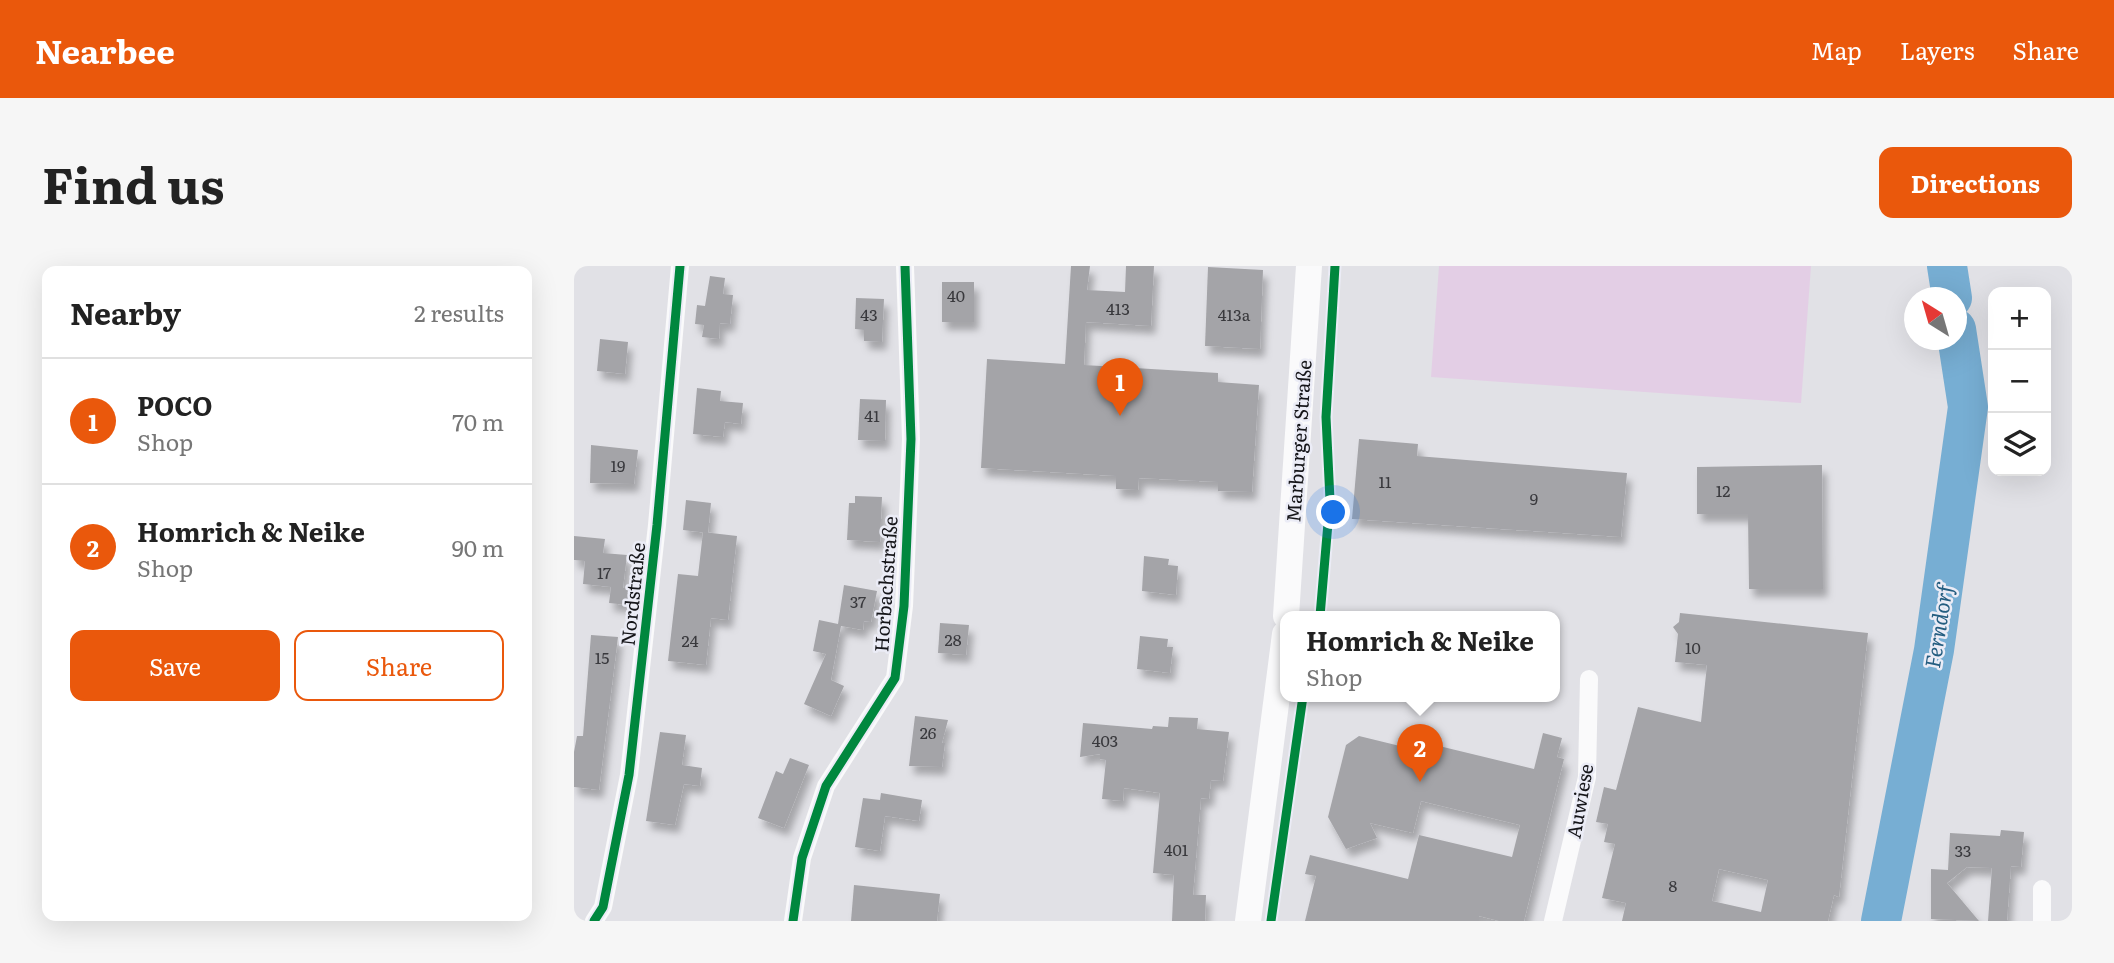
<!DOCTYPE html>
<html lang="en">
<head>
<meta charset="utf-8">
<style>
	:root { --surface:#fff; --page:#f6f6f6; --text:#222; --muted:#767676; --line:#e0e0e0; --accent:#ea580c }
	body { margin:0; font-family:Literata,serif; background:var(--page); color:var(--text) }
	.controls { position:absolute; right:21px; top:21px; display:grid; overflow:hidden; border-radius:14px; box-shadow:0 7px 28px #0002 }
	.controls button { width:63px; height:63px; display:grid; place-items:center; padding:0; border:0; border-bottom:2px solid var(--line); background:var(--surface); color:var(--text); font:35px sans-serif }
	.compass { position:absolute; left:1330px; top:21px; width:63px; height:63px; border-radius:50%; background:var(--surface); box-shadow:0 7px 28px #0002; rotate:323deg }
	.you { position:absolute; left:760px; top:247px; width:24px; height:24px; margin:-18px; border:5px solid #fff; border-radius:50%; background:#1a73e8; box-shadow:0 0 0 10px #1a73e833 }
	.badge { display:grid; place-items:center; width:46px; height:46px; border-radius:50%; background:var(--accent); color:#fff; font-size:23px; font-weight:700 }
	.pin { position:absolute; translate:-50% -58px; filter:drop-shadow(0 2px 4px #0008) }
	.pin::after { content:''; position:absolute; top:37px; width:24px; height:21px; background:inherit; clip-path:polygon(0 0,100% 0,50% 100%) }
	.popup { position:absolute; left:706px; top:345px; width:280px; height:91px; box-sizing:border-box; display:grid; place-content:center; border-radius:14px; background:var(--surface); filter:drop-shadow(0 2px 5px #0005); font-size:23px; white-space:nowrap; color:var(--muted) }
	.popup b { font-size:26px; color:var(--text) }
	.popup::after { content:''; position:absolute; left:50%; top:100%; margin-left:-14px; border:14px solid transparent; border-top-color:var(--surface) }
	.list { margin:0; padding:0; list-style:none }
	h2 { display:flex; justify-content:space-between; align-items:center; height:91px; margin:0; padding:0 28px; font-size:30px }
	h2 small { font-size:23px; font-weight:400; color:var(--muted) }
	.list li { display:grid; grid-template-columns:46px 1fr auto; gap:21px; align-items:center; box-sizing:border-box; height:126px; padding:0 28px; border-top:2px solid var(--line) }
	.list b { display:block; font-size:26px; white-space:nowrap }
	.list p { margin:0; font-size:23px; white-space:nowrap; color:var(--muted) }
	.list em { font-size:23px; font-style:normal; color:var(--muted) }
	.actions { display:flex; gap:14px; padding:21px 28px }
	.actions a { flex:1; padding:16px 0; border:2px solid var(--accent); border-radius:14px; text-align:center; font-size:24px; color:var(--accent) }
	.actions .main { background:var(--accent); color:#fff }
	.icon { flex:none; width:38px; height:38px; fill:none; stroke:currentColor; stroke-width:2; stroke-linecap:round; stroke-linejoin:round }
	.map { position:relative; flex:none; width:1498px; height:655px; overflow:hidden; border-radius:14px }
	header { display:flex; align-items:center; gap:42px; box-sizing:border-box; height:98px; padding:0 35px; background:var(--accent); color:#fff }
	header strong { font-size:33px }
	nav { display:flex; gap:38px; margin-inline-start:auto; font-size:24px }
	.intro { display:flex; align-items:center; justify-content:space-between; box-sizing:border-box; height:168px; padding:0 42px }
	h1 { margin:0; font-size:49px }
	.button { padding:18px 32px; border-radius:14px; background:var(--accent); color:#fff; font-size:24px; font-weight:700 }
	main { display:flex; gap:42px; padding:0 42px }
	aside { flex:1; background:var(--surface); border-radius:14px; box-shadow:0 7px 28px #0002 }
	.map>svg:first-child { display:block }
	.green { fill:#e3cee5 }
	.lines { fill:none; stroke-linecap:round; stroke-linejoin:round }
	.river { stroke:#77aed3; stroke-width:40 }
	.building { fill:#a4a4a8; fill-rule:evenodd; filter:url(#shadow) }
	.minor { stroke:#fafafb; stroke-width:18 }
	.primary { stroke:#fafafb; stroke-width:26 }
	.cycleway-casing { stroke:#ebecf6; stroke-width:13 }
	.cycleway { stroke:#00873e; stroke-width:9 }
	.labels { text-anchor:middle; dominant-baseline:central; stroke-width:5; stroke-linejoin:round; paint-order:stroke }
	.number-label { font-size:16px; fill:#39393d }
	.street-label { font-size:19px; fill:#151519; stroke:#ebecf6 }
	.water-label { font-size:21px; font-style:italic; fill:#245d80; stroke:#ebecf6 }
</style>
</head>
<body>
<header>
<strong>Nearbee</strong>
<nav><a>Map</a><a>Layers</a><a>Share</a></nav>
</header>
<div class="intro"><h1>Find us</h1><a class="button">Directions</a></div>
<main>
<aside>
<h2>Nearby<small>2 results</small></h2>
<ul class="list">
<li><span class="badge">1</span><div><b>POCO</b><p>Shop</p></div><em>70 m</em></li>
<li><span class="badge">2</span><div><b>Homrich &amp; Neike</b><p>Shop</p></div><em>90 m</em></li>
</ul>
<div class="actions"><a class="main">Save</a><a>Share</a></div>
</aside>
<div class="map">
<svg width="1498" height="655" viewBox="0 0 1498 655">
	<defs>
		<filter id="shadow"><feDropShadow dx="4.5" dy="8" stdDeviation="3.5" flood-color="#0004"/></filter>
	</defs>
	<rect width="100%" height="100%" fill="#e1e1e6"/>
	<polygon class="green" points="865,0 1237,0 1227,137 857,111"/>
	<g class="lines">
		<g class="river">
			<polyline points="1373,0 1378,32"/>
			<polyline points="1307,655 1360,384 1394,141 1382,63"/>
		</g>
	</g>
	<g class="building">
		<polygon points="497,0 516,0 513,24 551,26 552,0 580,0 577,60 512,56 510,99 644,107 644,116 685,119 678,226 644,225 644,216 565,212 564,224 542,223 542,210 407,202 413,93 491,98"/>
		<polygon points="634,1 689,4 686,83 631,80"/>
		<polygon points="136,10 151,12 149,28 159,29 156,58 146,57 145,73 128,71 130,59 121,58 123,39 131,40"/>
		<rect x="368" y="16" width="32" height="40"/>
		<polygon points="282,32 310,33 308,76 290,75 290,64 281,63"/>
		<polygon points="26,73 54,76 51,108 23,105"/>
		<polygon points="123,122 147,125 146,135 169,137 167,158 151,156 149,171 119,168"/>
		<polygon points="286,133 312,134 311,175 284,174"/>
		<polygon points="785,173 844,178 843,190 1053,207 1047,271 778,253"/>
		<polygon points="17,179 64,184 60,218 16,217"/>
		<polygon points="1248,199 1249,323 1175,323 1174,248 1123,248 1123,201"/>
		<polygon points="281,230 308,231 306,276 273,274 275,237 281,237"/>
		<polygon points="112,234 137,237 134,267 109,264"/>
		<polygon points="129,266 163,270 154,354 137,352 132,399 94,395 104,308 124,310"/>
		<polygon points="0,270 31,273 29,287 53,289 49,322 55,322 53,339 35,337 37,321 9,318 11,295 0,294"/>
		<polygon points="570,290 595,293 594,299 604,300 602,329 568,325"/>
		<polygon points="270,319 303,325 297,356 290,355 289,364 267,360 257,414 270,420 257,450 230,438 252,388 239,385 245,354 264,358"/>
		<path d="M1106 347 1294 367 1265 631 1260 629 1254 655H1048L1052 637 1028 632 1041 578 1030 576 1034 558 1022 556 1030 521 1042 524 1064 441 1127 456 1133 399 1101 396 1104 368 1099 361 1105 356ZM1145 603 1194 614 1187 646 1138 635Z"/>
		<polygon points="366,357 395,359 392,389 364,387"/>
		<polygon points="17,369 44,371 25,524 0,521 0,486 3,470 9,470"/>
		<polygon points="566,370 594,373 593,381 599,381 596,407 563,403"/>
		<polygon points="341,450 374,454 368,477 371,477 368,501 335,500"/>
		<polygon points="595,451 624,452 623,463 655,466 649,515 637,514 635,533 627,532 619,629 632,629 631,655 598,655 600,609 579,607 586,527 550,522 549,535 528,533 532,494 526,493 526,488 506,491 509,457 578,463 579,460 594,461"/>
		<polygon points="86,466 112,469 108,499 128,502 126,520 110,518 101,559 72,555"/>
		<polygon points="969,467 988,472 983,491 990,493 950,655 925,655 905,650 905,655 731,655 742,610 731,608 736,589 834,613 845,569 938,591 946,559 847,535 839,567 796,557 803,572 772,583 754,551 772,479 785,470 830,481 832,472 960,503"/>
		<polygon points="216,492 235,499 210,562 184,552 202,505 209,508"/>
		<polygon points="307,527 348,534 345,555 311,550 306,585 281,581 289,532 306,534"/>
		<polygon points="1427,564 1450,566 1447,601 1437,600 1433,655 1414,655 1418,602 1393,601 1373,617 1405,655 1357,653 1357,603 1374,604 1376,567 1426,570"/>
		<polygon points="280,619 366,628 363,655 277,655"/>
	</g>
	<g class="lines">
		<g class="minor">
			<polyline points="20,655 29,641 55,509 83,259 106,0"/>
			<polyline points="219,655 228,592 252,520 321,412 330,340 337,173 331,0"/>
			<polyline points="979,655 1013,511 1015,413"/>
			<polyline points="1468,655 1468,623"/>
		</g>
		<g class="primary">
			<polyline points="712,350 735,0"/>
			<polyline points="674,655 711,368"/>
		</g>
		<defs>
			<g id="cycleway">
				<polyline points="746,350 756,234 752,151 761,0"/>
				<polyline points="20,655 29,641 55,509 83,259 106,0"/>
				<polyline points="219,655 228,592 252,520 321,412 330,340 337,173 331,0"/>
				<polyline points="697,655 729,430"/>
			</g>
		</defs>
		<use href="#cycleway" class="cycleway-casing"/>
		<use href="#cycleway" class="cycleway"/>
	</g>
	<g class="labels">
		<g class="number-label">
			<text x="382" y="29">40</text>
			<text x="544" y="42">413</text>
			<text x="295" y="48">43</text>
			<text x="660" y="48">413a</text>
			<text x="298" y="149">41</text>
			<text x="44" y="199">19</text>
			<text x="811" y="215">11</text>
			<text x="1149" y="224">12</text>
			<text x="960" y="232">9</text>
			<text x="30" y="306">17</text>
			<text x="284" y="335">37</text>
			<text x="379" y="373">28</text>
			<text x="116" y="374">24</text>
			<text x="1119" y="381">10</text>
			<text x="28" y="391">15</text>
			<text x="354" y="466">26</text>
			<text x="531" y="474">403</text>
			<text x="602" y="583">401</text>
			<text x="1389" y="584">33</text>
			<text x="1099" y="619">8</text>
		</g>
		<g class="street-label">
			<text transform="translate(724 175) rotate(-86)">Marburger Straße</text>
			<text transform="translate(311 318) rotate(-86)">Horbachstraße</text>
			<text transform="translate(58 328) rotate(-84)">Nordstraße</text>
			<text transform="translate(1005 535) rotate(-80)">Auwiese</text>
		</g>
		<g class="water-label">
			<text transform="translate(1363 360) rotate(-81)">Ferndorf</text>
		</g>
	</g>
</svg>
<div class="controls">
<button>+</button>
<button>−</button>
<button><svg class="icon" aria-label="layers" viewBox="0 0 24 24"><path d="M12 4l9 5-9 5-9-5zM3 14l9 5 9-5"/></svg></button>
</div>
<svg class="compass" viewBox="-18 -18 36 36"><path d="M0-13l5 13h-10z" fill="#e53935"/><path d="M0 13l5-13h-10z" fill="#767676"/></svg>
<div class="you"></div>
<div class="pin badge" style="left:546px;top:150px">1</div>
<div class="pin badge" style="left:846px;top:516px">2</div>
<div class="popup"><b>Homrich &amp; Neike</b>Shop</div>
</div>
</main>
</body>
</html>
